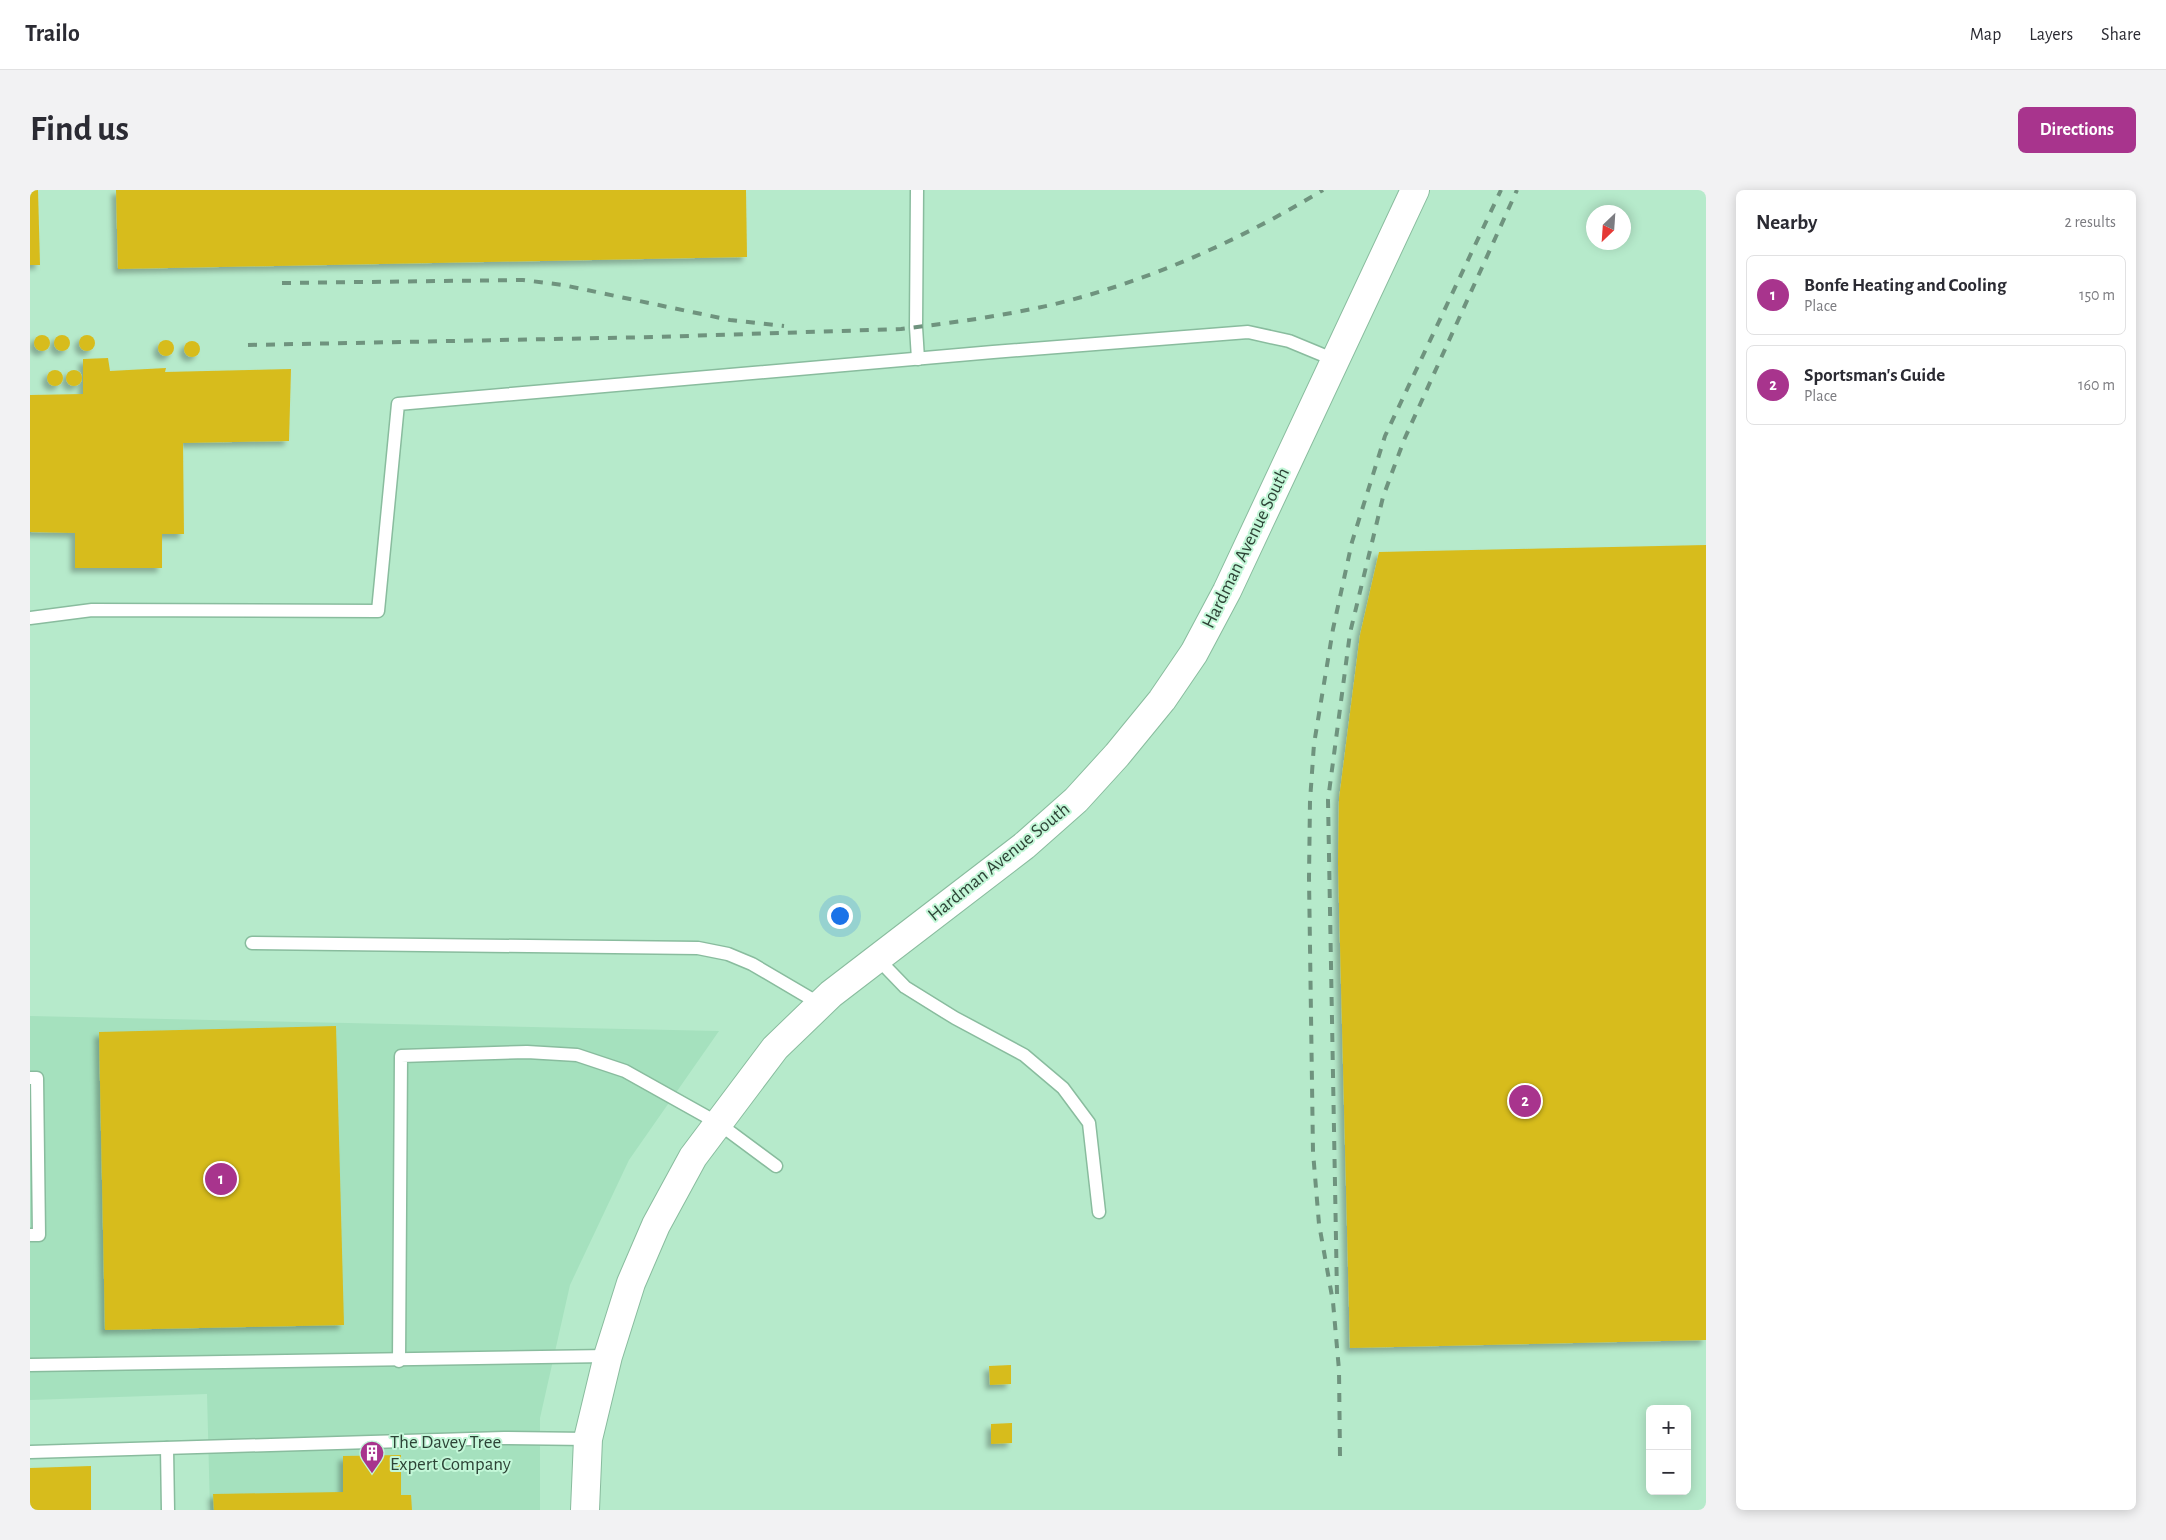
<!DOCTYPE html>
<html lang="en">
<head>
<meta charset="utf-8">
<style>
	:root { --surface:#fff; --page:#f2f2f3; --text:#2b2b33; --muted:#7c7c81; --line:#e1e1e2; --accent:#a8348d }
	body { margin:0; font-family:"Alegreya Sans",sans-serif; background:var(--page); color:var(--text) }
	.controls { position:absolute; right:15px; bottom:15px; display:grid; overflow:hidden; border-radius:8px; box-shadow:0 2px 12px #0003 }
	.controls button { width:45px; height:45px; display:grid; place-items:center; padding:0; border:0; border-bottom:1px solid var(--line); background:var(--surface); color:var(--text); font:25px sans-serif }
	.compass { position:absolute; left:1556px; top:15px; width:45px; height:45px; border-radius:50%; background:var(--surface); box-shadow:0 2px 12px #0003; rotate:205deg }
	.you { position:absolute; left:809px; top:725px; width:18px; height:18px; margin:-12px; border:4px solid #fff; border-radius:50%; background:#1a73e8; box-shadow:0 0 0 8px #1a73e833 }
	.badge { display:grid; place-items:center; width:32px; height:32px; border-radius:50%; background:var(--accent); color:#fff; font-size:16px; font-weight:700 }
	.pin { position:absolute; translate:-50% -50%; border:2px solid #fff; box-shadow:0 1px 5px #0006 }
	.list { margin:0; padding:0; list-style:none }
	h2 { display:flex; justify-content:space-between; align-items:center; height:65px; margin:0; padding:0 20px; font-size:21px }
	h2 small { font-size:16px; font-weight:400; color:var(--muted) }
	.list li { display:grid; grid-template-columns:32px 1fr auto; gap:15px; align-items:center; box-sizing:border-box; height:80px; margin:0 10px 10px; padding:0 10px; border:1px solid var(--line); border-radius:8px }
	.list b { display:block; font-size:19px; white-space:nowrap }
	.list p { margin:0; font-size:16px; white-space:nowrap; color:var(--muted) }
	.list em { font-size:16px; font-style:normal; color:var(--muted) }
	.map { position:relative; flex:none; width:1676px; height:1320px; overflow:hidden; border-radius:8px }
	header { display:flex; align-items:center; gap:30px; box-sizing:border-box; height:70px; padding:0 25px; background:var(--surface); border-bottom:1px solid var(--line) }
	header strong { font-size:24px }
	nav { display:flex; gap:28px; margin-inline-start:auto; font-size:18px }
	.intro { display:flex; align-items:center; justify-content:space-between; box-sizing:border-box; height:120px; padding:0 30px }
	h1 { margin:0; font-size:35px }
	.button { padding:12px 22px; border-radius:8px; background:var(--accent); color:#fff; font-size:18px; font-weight:700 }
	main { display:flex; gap:30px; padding:0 30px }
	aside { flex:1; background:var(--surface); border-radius:8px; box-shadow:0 2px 12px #0003 }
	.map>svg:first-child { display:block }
	.built { fill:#a5e1be }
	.building { fill:#d7bc1c; filter:url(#shadow) }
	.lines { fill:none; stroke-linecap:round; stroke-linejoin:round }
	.service-casing { stroke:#89bc9e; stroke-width:15 }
	.tertiary-casing { stroke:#89bc9e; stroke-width:30 }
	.service { stroke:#fff; stroke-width:12 }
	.tertiary { stroke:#fff; stroke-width:28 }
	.rail { stroke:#6f937e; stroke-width:4; stroke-dasharray:9 9; stroke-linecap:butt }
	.labels { text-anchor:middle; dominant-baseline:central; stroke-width:4; stroke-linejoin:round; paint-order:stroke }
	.street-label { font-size:19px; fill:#2d4336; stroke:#c3f7d8 }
	.poi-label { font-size:19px; fill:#2d4336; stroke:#c3f7d8; text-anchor:start }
</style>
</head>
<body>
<header>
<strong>Trailo</strong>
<nav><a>Map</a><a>Layers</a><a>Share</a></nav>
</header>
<div class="intro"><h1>Find us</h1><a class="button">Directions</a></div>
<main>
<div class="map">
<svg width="1676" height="1320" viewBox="0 0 1676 1320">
	<defs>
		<filter id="shadow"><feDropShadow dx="-4.5" dy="4.5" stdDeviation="2.5" flood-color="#0004"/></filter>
	</defs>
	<rect width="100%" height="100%" fill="#b6eacb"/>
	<polygon class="built" points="0,826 689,841 599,970 540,1095 510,1228 510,1320 180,1320 177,1204 0,1210"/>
	<g class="building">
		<polygon points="0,0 8,0 10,75 0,75"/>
		<polygon points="86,0 716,0 717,67 88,79"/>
		<circle cx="57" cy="153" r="8"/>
		<circle cx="32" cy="153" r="8"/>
		<circle cx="12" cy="153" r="8"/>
		<circle cx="136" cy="158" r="8"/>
		<circle cx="162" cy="159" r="8"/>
		<polygon points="78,168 80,181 136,178 135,182 261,179 259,251 153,253 154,344 132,344 132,378 45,378 45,343 0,342 0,205 53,204 53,169"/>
		<circle cx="25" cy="188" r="8"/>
		<circle cx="44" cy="188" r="8"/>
		<polygon points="1676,355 1676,1150 1320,1158 1308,673 1309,609 1330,445 1349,362"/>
		<polygon points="306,836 314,1135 75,1140 69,842"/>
		<polygon points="981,1175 981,1194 960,1195 959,1176"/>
		<polygon points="982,1233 982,1253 961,1254 961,1234"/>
		<polygon points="371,1265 371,1305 381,1305 382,1320 184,1320 183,1304 313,1302 313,1266"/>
		<polygon points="61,1276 61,1320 0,1320 0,1278"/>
	</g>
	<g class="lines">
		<defs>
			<g id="service">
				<polyline points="887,0 886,137 888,169"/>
				<polyline points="0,428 62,420 348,421 368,214 963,162 1218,142 1259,151 1305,170"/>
				<polyline points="222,753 668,758 698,764 722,774 790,814"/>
				<polyline points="847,768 875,797 925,828 994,865 1033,898 1059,933 1069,1022"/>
				<polyline points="0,888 7,888 9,1045 0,1045"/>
				<polyline points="369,1171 371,866 497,862 547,865 595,881 688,933 746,976"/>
				<polyline points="0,1175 578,1166"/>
				<polyline points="137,1258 138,1320"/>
				<polyline points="0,1262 474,1248 558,1249"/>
			</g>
			<polyline id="tertiary" points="555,1320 558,1249 578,1166 601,1093 626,1035 663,967 745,858 801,804 994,656 1046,610 1087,565 1132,510 1164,463 1197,401 1385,0"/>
		</defs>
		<use href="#service" class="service-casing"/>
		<use href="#tertiary" class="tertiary-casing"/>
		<use href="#service" class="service"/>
		<use href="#tertiary" class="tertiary"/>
		<g class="rail">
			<polyline points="252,93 493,90 533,95 700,130 754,136"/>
			<path d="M218 155 625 147 871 139C921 133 972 126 1021 115 1117 92 1209 51 1293 0"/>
			<polyline points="1307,1104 1298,610 1320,443 1353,307 1374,250 1487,0"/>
			<polyline points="1310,1266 1309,1180 1303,1112 1289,1034 1283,962 1279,688 1280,611 1284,554 1303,439 1322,352 1355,246 1471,0"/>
		</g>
	</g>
	<defs>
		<symbol id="building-pin" viewBox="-11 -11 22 30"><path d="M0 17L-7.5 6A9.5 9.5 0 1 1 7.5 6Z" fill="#a8348d" stroke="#c3f7d8"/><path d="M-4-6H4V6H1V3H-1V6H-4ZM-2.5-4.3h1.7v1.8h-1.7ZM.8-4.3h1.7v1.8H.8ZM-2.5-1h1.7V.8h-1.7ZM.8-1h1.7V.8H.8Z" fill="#fff"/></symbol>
	</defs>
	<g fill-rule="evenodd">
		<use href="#building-pin" x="328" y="1249" width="28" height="38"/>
	</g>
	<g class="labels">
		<g class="street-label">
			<text transform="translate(1216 358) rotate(-64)">Hardman Avenue South</text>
			<text transform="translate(969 672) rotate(-39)">Hardman Avenue South</text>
		</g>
		<g class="poi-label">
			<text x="360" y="1252">The Davey Tree<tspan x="360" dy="22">Expert Company</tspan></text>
		</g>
	</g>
</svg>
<div class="controls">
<button>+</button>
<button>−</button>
</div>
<svg class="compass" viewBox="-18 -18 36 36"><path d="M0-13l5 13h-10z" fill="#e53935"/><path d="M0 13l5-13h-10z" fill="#7c7c81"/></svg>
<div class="you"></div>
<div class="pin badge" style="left:191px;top:989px">1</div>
<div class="pin badge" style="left:1495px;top:911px">2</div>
</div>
<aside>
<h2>Nearby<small>2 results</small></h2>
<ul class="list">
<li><span class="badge">1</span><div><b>Bonfe Heating and Cooling</b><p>Place</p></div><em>150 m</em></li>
<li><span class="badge">2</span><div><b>Sportsman's Guide</b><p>Place</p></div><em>160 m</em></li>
</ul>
</aside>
</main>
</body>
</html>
